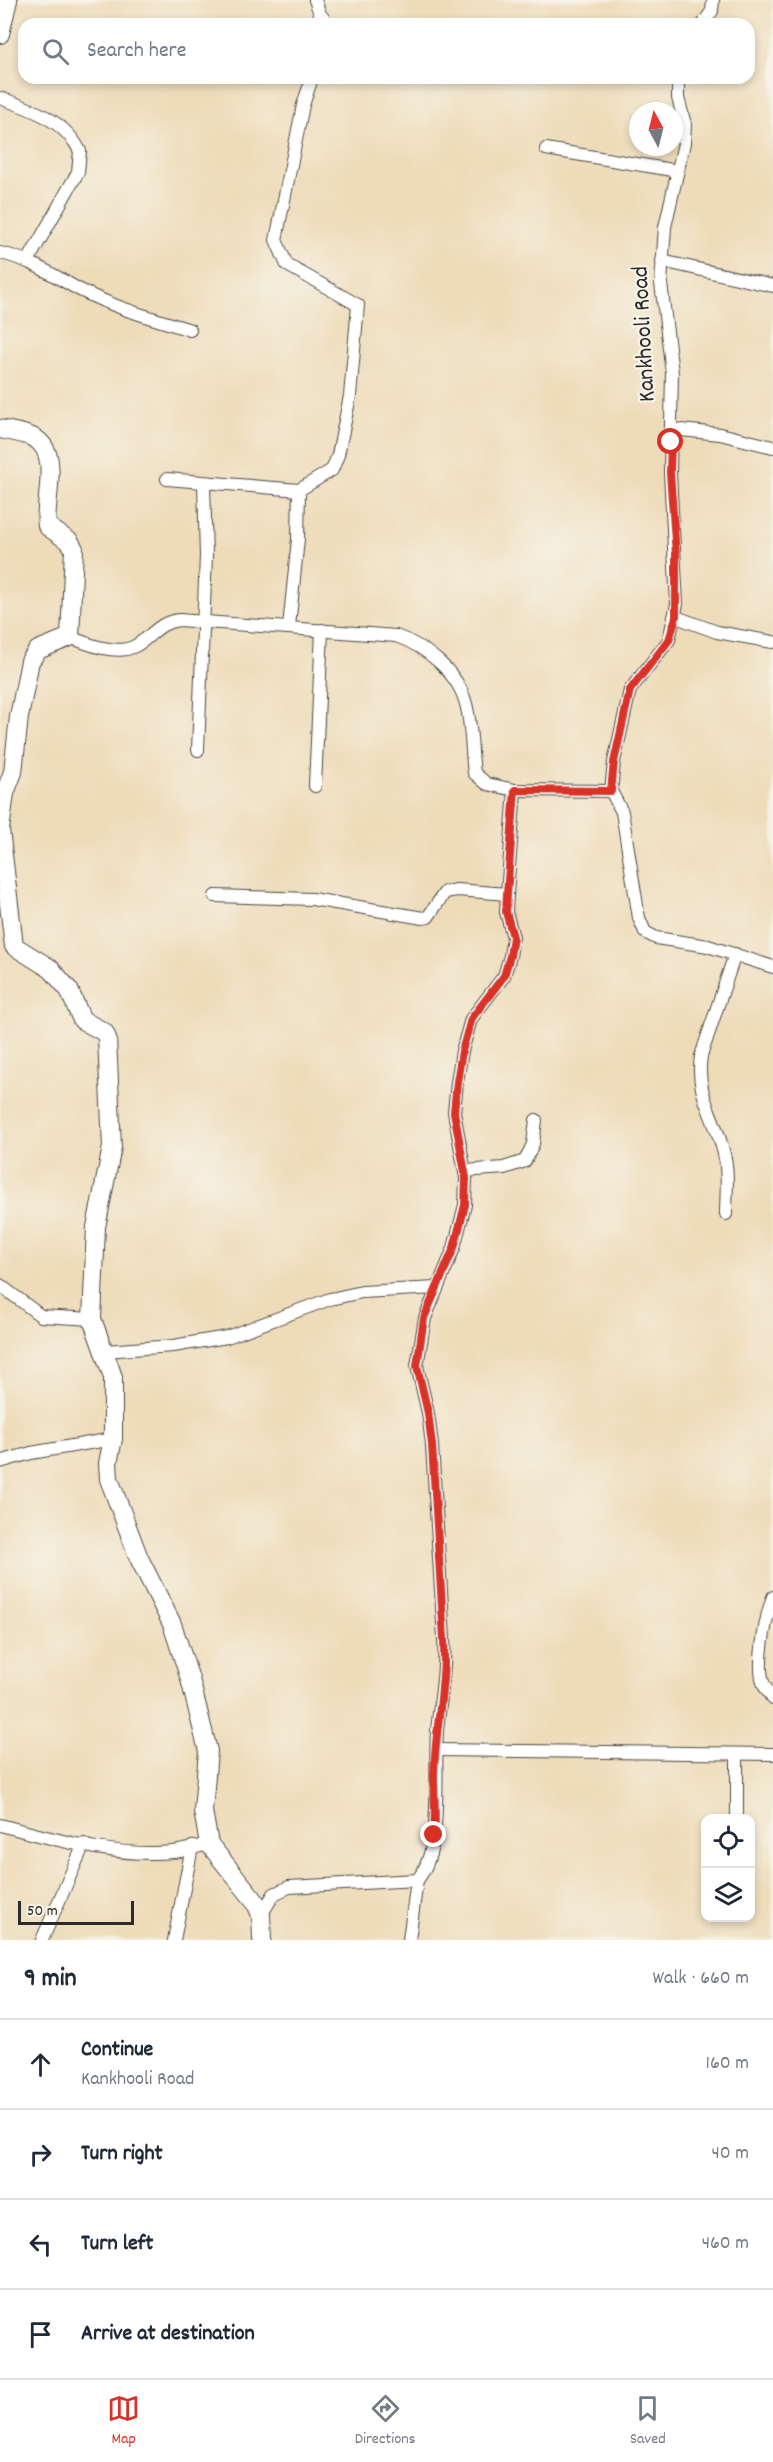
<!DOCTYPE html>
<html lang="en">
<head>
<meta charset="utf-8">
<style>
	:root { --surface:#fff; --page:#f2f2f3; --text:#1f2937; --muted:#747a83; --line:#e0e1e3; --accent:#d93025 }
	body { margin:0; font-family:Dekko,sans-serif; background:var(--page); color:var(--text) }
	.controls { position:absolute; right:18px; bottom:18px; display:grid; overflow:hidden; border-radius:12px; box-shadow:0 3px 9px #0003 }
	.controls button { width:54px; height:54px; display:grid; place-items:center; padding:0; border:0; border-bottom:2px solid var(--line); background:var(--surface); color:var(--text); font:30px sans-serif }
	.compass { position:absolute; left:629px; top:102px; width:54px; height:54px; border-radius:50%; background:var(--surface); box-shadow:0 3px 9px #0003; rotate:353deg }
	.scale { position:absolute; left:18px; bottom:15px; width:116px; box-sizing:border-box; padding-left:6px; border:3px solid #2b2b2b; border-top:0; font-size:16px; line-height:21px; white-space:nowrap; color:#2b2b2b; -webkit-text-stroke:4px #f7f3e8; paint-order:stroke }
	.stop { position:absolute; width:18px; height:18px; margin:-14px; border:4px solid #d93025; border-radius:50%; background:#fff }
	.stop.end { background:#d93025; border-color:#fff; box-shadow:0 2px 6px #0008 }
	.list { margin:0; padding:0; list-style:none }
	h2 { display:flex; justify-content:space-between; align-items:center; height:78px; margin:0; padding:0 24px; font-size:26px }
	h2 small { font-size:20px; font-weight:400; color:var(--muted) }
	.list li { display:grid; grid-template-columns:39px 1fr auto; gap:18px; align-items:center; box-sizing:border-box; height:90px; padding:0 24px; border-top:2px solid var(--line) }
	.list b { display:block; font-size:22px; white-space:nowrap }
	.list p { margin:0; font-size:20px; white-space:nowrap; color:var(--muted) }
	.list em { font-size:20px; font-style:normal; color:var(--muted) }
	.icon { flex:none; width:33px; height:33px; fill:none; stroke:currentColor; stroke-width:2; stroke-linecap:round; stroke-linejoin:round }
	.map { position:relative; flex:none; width:773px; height:1940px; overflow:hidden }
	.search { position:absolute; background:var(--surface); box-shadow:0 3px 9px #0003; left:18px; right:18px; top:18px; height:66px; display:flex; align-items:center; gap:15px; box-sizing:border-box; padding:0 21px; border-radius:18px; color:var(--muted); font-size:22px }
	.sheet { height:438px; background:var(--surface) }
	nav { display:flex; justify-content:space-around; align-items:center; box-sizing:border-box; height:84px; border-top:2px solid var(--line); background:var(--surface); font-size:16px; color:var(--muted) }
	nav a { display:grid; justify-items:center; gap:3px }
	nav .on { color:var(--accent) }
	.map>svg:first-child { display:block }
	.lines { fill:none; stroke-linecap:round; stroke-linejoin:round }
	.street-casing { stroke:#484640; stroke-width:14 }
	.secondary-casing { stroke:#484640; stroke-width:20 }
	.street { stroke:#fff; stroke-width:12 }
	.secondary { stroke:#fff; stroke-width:18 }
	.route { stroke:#d93025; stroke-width:8 }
	.labels { text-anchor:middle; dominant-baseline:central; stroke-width:4.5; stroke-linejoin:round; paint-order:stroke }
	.street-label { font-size:24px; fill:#2b2b2b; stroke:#f7f3e8 }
</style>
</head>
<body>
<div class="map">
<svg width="773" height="1940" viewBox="0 0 773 1940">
	<rect width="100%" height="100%" fill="#f7f3e8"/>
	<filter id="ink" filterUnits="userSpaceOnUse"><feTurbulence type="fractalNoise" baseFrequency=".0167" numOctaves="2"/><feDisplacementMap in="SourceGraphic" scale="12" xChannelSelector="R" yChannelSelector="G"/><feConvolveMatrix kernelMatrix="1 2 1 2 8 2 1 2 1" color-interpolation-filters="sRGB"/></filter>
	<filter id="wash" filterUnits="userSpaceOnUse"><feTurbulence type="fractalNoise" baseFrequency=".008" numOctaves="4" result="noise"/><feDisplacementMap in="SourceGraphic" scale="24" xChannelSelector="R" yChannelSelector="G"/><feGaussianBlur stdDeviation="1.35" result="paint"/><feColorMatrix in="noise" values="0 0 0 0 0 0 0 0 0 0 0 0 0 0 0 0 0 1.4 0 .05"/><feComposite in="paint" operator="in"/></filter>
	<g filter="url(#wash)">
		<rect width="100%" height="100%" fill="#eedcb9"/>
	</g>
	<g filter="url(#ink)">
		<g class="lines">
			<defs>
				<g id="street">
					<polyline points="315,0 320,14 328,24"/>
					<polyline points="703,24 712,11 713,0"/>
					<path d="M0 98C32 109 64 120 80 151L78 172 28 261"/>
					<polyline points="546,149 678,171"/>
					<path d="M0 253C30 259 54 276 80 290 115 308 153 318 190 330"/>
					<polyline points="662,261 773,286"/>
					<polyline points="671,429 720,434 773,447"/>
					<polyline points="167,479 299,490 332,470 338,455 350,396 358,305 287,265 276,240 303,105 312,78"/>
					<polyline points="676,617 717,632 773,642"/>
					<polyline points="289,627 298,539 299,490"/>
					<path d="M70 637C87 644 117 656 135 646 152 637 158 622 179 620L396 636C425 646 458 672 466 704 472 726 471 751 474 773L487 784 515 790 507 894 506 912 513 937 510 956 504 976 471 1019 462 1051 457 1082 454 1112 466 1178 465 1205 454 1248 425 1318 417 1366 428 1413 432 1445 444 1639C446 1671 440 1700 437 1731 434 1772 444 1850 417 1880L289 1887 274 1894 261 1915"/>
					<polyline points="198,750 206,556 204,484"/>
					<polyline points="315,786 322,630"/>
					<polyline points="515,790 611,791"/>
					<polyline points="611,791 614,762 630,690 669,640 677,604 670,473 672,373 661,283 665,227 684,143 685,124 678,98 678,78"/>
					<polyline points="611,791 622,812 639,918 645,932 656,938 708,946 773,967"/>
					<polyline points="215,896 312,899 423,918 428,917 445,892 457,890 507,894"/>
					<polyline points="465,1171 504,1168 525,1161 533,1144 536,1120"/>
					<path d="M726 1214C726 1195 729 1173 724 1154 716 1117 695 1096 701 1056L735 954"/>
					<polyline points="0,1285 41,1316 92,1319"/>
					<polyline points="105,1351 173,1346 227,1337 330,1299 362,1292 436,1288"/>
					<polyline points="0,1462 31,1453 113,1439"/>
					<path d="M773 1597C766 1615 758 1659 762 1678 763 1686 768 1692 773 1699"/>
					<polyline points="437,1750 773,1754"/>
					<polyline points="737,1755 737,1818"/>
					<path d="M0 1825C55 1839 116 1858 173 1852 185 1851 198 1846 209 1844"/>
					<polyline points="42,1940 84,1844"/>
					<polyline points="174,1940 192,1847"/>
					<polyline points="409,1940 417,1880"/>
				</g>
				<g id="secondary">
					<polyline points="0,34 8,0"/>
					<path d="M0 429C10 431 23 433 32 437 63 451 43 500 47 526L70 542 74 549 70 637 38 650 30 661 19 717 13 772 5 793 0 830 14 946 51 969 69 990 82 1020 104 1032 107 1038 112 1147 96 1227 92 1319 113 1377V1439L108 1463 109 1479 139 1558 172 1624 190 1679 208 1751 203 1811 209 1844 255 1901 261 1915 262 1940"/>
				</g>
			</defs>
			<use href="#street" class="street-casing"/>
			<use href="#secondary" class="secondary-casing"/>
			<use href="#street" class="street"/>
			<use href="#secondary" class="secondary"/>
		</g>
	</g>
	<g class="lines" filter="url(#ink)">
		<path class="route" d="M434 1835C436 1814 434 1795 434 1775 435 1729 446 1685 444 1639L432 1445 428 1413 417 1366 424 1318 454 1248 465 1205 466 1178 454 1112 457 1082 462 1051 471 1019 504 976 510 956 513 937 506 912 507 894 515 790 611 791 614 762 630 690 669 640 676 617V554L670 473 671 442"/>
	</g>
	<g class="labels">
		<g class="street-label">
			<text transform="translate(645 334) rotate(-93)">Kankhooli Road</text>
		</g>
	</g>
</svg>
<div class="controls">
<button><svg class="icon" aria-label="locate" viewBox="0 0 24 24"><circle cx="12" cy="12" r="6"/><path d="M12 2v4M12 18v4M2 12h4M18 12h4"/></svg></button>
<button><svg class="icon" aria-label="layers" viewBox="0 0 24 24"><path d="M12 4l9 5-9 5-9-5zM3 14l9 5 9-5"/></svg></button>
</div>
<svg class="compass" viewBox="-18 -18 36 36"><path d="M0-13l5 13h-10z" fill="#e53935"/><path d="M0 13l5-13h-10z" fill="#747a83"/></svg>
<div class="scale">50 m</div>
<div class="stop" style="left:671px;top:442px"></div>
<div class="stop end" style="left:434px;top:1835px"></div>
<div class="search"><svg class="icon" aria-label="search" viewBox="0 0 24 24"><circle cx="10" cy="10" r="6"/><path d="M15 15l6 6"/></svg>Search here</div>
</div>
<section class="sheet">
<h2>9 min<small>Walk · 660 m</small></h2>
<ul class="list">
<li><svg class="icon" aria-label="ahead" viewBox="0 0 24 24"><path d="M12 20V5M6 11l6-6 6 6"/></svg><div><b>Continue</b><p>Kankhooli Road</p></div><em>160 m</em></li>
<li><svg class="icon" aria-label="right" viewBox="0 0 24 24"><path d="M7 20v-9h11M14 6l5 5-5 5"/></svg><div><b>Turn right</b></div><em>40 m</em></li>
<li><svg class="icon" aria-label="left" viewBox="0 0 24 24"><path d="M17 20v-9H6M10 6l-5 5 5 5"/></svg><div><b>Turn left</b></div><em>460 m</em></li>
<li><svg class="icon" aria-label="arrive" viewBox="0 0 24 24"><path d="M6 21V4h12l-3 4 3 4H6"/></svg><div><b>Arrive at destination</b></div></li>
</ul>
</section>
<nav>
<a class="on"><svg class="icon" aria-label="map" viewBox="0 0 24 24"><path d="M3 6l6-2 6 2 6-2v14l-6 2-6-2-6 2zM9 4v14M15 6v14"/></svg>Map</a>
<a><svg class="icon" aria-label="directions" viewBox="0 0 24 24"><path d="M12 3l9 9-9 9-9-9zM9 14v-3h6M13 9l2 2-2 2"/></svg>Directions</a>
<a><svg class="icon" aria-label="saved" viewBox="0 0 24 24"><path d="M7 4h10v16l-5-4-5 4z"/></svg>Saved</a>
</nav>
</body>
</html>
